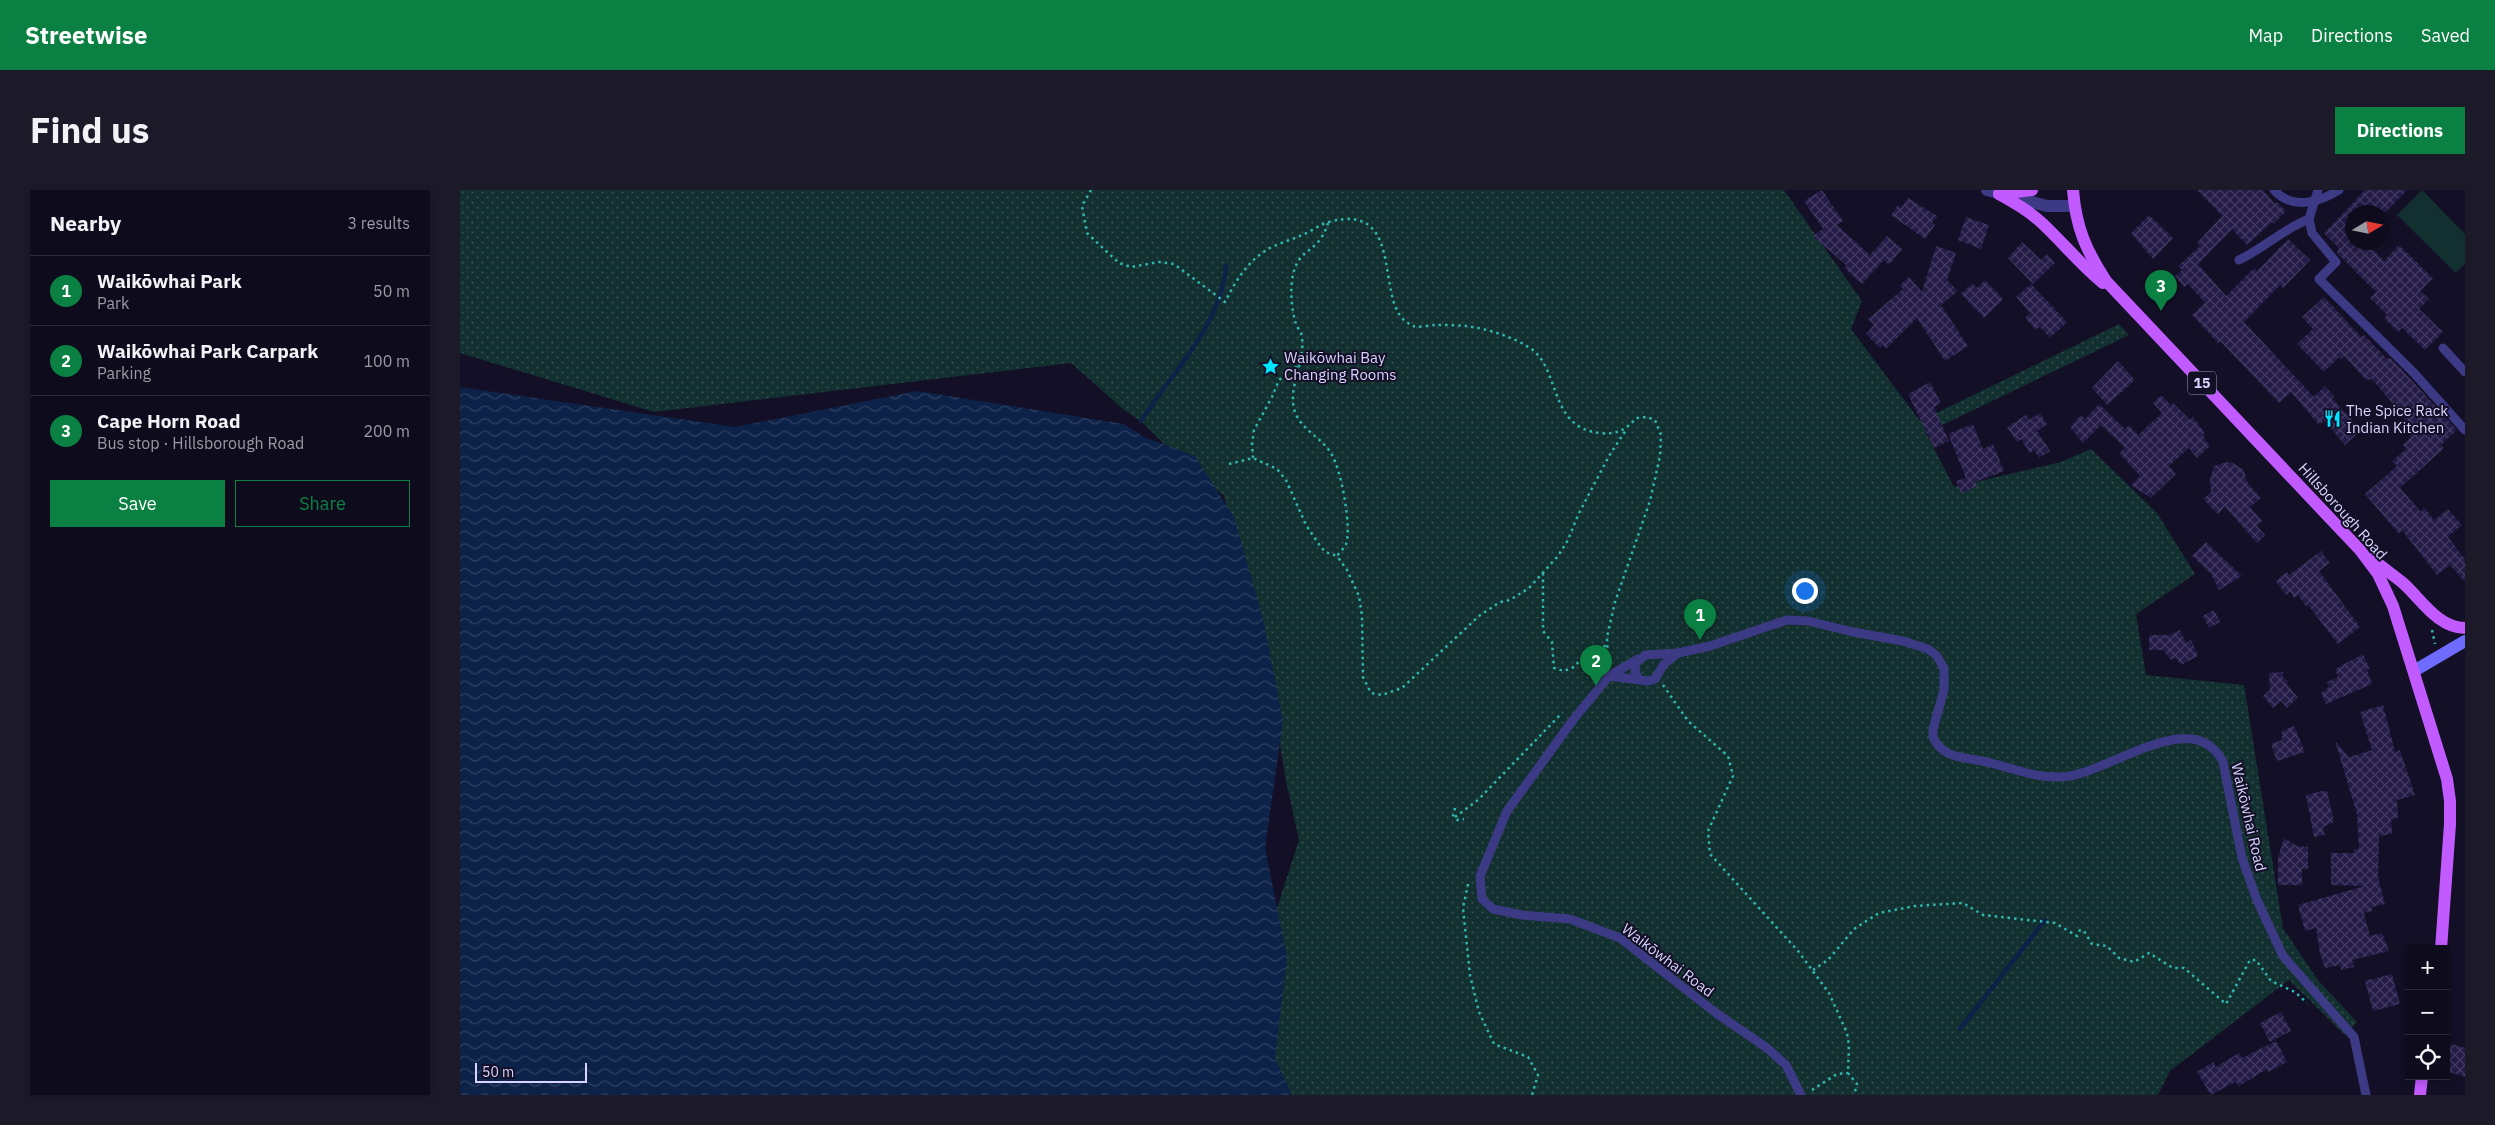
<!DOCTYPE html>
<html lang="en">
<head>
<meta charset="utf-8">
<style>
	:root { --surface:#0e0b1c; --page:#1c1929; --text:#f1f3f6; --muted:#9b9ba3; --line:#2e2b3b; --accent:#0b8043 }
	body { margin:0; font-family:"IBM Plex Sans",sans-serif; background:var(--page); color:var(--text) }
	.controls { position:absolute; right:15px; bottom:15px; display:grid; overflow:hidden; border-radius:0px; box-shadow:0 2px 8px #0003 }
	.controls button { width:45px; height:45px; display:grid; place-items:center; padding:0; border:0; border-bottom:1px solid var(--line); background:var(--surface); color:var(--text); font:25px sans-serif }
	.compass { position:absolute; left:1885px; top:15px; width:45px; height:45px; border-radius:50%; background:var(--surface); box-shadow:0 2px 8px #0003; rotate:80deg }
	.scale { position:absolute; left:15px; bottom:12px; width:112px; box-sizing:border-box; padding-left:5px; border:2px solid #d9d4ff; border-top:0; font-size:14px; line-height:18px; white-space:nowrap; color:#d9d4ff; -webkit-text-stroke:4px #130f26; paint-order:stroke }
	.you { position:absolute; left:1344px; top:400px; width:18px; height:18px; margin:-12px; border:4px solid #fff; border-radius:50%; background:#1a73e8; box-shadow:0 0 0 8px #1a73e833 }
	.badge { display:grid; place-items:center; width:32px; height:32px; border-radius:50%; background:var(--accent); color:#fff; font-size:16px; font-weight:700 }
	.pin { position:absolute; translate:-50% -41px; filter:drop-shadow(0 1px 2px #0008) }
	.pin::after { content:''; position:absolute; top:26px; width:18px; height:15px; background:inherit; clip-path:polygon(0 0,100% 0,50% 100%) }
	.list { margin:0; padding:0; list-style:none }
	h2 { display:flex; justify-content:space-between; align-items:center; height:65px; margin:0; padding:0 20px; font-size:21px }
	h2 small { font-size:16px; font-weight:400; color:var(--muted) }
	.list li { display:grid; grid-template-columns:32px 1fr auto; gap:15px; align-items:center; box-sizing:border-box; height:70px; padding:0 20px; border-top:1px solid var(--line) }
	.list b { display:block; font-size:19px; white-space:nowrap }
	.list p { margin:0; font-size:16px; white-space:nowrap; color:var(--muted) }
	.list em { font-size:16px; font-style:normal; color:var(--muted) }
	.actions { display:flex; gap:10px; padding:15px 20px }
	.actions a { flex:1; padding:11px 0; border:1px solid var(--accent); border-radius:0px; text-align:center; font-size:18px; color:var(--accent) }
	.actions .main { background:var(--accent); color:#fff }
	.icon { flex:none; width:28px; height:28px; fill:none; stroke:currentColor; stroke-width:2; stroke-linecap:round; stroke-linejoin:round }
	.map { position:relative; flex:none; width:2005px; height:905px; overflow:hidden; border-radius:0px }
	header { display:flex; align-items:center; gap:30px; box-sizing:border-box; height:70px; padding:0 25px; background:var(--accent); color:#fff }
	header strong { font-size:24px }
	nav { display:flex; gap:28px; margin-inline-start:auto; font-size:18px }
	.intro { display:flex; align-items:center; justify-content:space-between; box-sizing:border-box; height:120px; padding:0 30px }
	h1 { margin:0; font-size:35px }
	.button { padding:12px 22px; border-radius:0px; background:var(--accent); color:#fff; font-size:18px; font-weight:700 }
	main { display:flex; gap:30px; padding:0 30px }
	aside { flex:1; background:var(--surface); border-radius:0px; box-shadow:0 2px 8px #0003 }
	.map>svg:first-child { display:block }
	.grass { fill:#12302f }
	.park { fill:url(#park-dots) }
	.water { fill:url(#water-waves) }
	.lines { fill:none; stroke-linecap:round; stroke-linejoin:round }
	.stream { stroke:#0c2248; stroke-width:4.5 }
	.building { fill:url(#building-cross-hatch) }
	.path { stroke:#2fb8b0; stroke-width:2.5; stroke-dasharray:2.5 4; stroke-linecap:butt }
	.service { stroke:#3d3a85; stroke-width:9 }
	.minor { stroke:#3d3a85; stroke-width:12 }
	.secondary { stroke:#6f6bff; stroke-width:12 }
	.primary { stroke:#c25bff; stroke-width:12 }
	.labels { text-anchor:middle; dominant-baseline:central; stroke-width:4; stroke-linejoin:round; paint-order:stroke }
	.shield { fill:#130f26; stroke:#9e99be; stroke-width:1 }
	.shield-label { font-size:14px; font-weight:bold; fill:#d9d4ff }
	.poi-label { font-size:15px; fill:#d9d4ff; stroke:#130f26; text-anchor:start }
	.street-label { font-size:15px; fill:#d9d4ff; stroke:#130f26 }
</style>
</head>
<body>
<header>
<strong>Streetwise</strong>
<nav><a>Map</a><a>Directions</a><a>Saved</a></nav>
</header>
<div class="intro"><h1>Find us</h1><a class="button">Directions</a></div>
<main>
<aside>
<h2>Nearby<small>3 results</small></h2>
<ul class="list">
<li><span class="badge">1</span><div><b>Waikōwhai Park</b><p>Park</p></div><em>50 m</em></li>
<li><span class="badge">2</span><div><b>Waikōwhai Park Carpark</b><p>Parking</p></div><em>100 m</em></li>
<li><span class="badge">3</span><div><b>Cape Horn Road</b><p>Bus stop · Hillsborough Road</p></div><em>200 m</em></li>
</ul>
<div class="actions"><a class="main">Save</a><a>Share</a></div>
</aside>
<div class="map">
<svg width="2005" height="905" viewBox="0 0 2005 905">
	<defs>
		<pattern id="park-dots" width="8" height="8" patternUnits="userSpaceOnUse" patternTransform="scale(1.25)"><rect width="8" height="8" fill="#12302f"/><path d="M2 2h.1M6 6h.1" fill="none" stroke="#344d4e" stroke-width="1.8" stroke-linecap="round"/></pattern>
		<pattern id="water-waves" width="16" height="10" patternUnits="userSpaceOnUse" patternTransform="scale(1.25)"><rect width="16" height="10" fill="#0c2248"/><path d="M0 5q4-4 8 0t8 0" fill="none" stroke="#2f4163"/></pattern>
		<pattern id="building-cross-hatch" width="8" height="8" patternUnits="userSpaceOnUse" patternTransform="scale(1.25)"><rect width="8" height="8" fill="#241b47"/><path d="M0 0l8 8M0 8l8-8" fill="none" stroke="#433b63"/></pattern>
	</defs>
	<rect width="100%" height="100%" fill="#130f26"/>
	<polygon class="grass" points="1962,0 2005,44 2005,74 1996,83 1937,25"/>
	<polygon class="park" points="0,0 1324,0 1402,111 1391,139 1460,231 1659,134 1669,145 1466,243 1494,297 1601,272 1631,259 1697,323 1735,384 1676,424 1686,485 1784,495 1823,738 1857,789 1897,832 1885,845 1829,790 1710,881 1698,905 812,905 785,817 839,650 826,591 807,475 764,306 703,253 681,231 664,220 611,173 194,222 0,163"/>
	<polygon class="water" points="0,197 275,237 457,201 664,234 684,247 735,266 774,327 803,429 823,531 805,658 827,768 815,868 832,905 0,905"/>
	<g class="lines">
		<g class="stream">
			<path d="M681 231C712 182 761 136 766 76"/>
			<polyline points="1500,839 1585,730"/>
		</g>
	</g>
	<g class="building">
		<polygon points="1362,0 1383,31 1377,35 1410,65 1427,46 1442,59 1429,75 1424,70 1402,94 1384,78 1387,76 1353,46 1363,39 1344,11"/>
		<polygon points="1737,0 1803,0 1815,14 1817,12 1826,21 1814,34 1812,32 1787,55 1772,39 1738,74 1766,106 1794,78 1797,81 1828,49 1850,70 1823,98 1820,95 1784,132 1854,207 1865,196 1874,206 1872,208 1901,240 1885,255 1864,231 1859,235 1831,202 1819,213 1760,151 1758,153 1732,125 1745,113 1728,94 1724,97 1715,86 1722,80 1718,76 1740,56 1737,53 1762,26"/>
		<polygon points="1905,0 1947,0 1926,22 1892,22 1892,52 1906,52 1924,71 1939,55 1973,88 1960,101 1969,109 1959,119 1983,142 1965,160 1942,138 1938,142 1924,128 1927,125 1910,108 1916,102 1877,63 1879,58 1864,43"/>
		<polygon points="1448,8 1477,26 1472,33 1475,35 1465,49 1431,25 1438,15 1441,18"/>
		<polygon points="1689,25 1713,48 1693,69 1671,43"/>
		<polygon points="1506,27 1529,35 1521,59 1498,50"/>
		<polygon points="1562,52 1581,70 1587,64 1595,73 1573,94 1548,68"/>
		<polygon points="1476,56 1496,63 1487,90 1498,101 1481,115 1508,156 1485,171 1457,128 1426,159 1423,155 1420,158 1406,144 1414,135 1408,129 1443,99 1440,95 1449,87 1462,102"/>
		<polygon points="1525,90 1543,109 1524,128 1501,104 1512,93 1517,98"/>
		<polygon points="1571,94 1607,132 1590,148 1580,137 1576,140 1565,128 1570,123 1556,107"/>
		<polygon points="1864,107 1901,147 1904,145 1927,169 1930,168 1942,180 1997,240 1981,255 1984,258 1940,298 1961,322 1964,317 1974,330 1988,319 2002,335 1988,347 2005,369 2005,392 1990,375 1977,385 1942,340 1939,344 1905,304 1937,276 1932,271 1946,259 1943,255 1951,247 1939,234 1945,228 1912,189 1906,190 1884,166 1881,169 1879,167 1864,182 1837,154 1853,139 1842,127"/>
		<polygon points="1658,171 1675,190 1647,215 1632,198"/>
		<polygon points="1470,192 1481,213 1474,217 1489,251 1474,258 1448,204"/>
		<polygon points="1701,205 1711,215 1713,213 1730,230 1733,227 1745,243 1743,244 1745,250 1750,256 1737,268 1729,258 1709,276 1716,284 1691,308 1671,295 1680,286 1659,263 1665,258 1641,235 1623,253 1610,237 1621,225 1625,229 1639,214 1665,239 1669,235 1678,245 1702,223 1693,213"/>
		<polygon points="1580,223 1587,234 1577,241 1590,261 1579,268 1574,260 1570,263 1561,249 1557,252 1547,237 1566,225 1569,230"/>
		<polygon points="1513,234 1523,259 1533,254 1544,281 1515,292 1517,296 1501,303 1496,291 1506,288 1488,244"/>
		<polygon points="1767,272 1773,273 1784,280 1787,292 1801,308 1790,317 1802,331 1797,336 1805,345 1797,353 1765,317 1758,324 1743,309 1751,302 1750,289 1754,276"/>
		<polygon points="1746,352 1782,386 1759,400 1751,384 1732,366"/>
		<polygon points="1861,361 1870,373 1859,381 1900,437 1878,454 1848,415 1846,416 1838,405 1834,408 1830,402 1826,405 1816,391 1827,382 1829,385"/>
		<polygon points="1754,420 1760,432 1749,438 1743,426"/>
		<polygon points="1720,440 1726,453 1731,450 1738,466 1721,475 1716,468 1711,470 1703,460 1689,460 1689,445 1710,445"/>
		<polygon points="1903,464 1910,479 1907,480 1912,494 1866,514 1861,503 1869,497 1867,492 1878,487 1875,479"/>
		<polygon points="1823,482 1823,487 1828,492 1826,493 1838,508 1827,518 1821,511 1813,518 1803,506 1810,500 1809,483"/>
		<polygon points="1923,515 1935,562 1940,560 1955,605 1937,610 1938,628 1931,629 1932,644 1919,646 1918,687 1925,714 1912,717 1912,721 1904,723 1910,746 1922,743 1929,761 1892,770 1894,777 1881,780 1880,775 1865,778 1860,764 1856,738 1845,741 1838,715 1905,696 1871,695 1871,663 1894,663 1894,659 1899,659 1897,624 1875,551 1889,567 1912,560 1900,522"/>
		<polygon points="1834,536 1845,562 1817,571 1811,554 1822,550 1822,541"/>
		<polygon points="1862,601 1867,601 1874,632 1863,637 1865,645 1854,647 1846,605"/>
		<polygon points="1824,648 1837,656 1848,657 1848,679 1842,679 1842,695 1818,695 1818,668"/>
		<polygon points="1932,784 1940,814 1913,821 1905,791"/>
		<polygon points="1821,822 1831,841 1810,852 1800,833"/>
		<polygon points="1816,851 1827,872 1808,882 1807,879 1779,896 1776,892 1773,893 1751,905 1737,882 1753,872 1756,877 1779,863 1782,868"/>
		<polygon points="1986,852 2005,858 2005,887 1986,881"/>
	</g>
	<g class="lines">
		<g class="path">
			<path d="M631 0 622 16 627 43 647 62 659 73 671 77 699 72 714 74 765 112C776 90 790 67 814 56 823 52 833 49 842 45 851 42 860 34 869 32 944 11 916 105 944 130 946 131 951 136 953 136 959 138 969 135 976 135 986 135 997 135 1006 136 1028 139 1051 146 1070 158 1101 178 1088 238 1140 243 1156 245 1166 240 1176 228L1187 227 1195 230 1201 245 1200 266 1190 311 1155 412 1147 447 1148 475"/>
			<path d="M868 33C866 40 862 48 857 53 849 62 840 64 835 78 829 94 831 118 836 134 838 139 842 143 842 148 845 172 827 199 835 222 842 241 863 248 872 265 881 280 892 337 886 354 884 358 880 362 877 366L887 380 899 406 902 426 903 487 911 503 922 505 942 498 1019 426 1040 412 1050 410 1069 398 1098 366 1108 350 1118 325 1149 266 1166 240"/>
			<polyline points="793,268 792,254 794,240 812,207 819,190 839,175"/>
			<polyline points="769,274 793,268 817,279 826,290 846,335 858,353 865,362 877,366"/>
			<polyline points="1083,383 1083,441 1092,452 1094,478 1104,481 1114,477 1125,465 1147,455"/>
			<polyline points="1972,440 1975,454"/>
			<polyline points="1203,495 1228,531 1268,566 1273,586 1248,641 1250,664 1338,761 1369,803 1387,843 1389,855 1388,883 1397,894 1394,905"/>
			<polyline points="995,618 993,625 997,630 1004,629"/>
			<polyline points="995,627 1018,610 1102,523"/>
			<polyline points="1008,694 1003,718 1010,785 1019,822 1034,854 1068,867 1078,885 1072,905"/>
			<polyline points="1353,780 1368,770 1394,739 1419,723 1455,716 1503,713 1523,725 1595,733 1617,746 1620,740 1624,741 1632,754 1647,756 1659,768 1674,772 1689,763 1713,778 1724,778 1766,814 1790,770 1796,770 1811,791 1835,802 1847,813"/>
			<polyline points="1352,900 1377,884 1388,883"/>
		</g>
		<g class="service">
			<path d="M1814 0C1832 20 1858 13 1879 0"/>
			<polyline points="1849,29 1852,43 1876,72 1859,89 1954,183 2005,240"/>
			<path d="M1779 70C1804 58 1823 39 1849 29L1858 0"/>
			<polyline points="1983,158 2005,182"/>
			<polyline points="1178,469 1149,486 1113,530 1047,621 1020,686 1022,709 1033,719 1062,725 1110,729 1160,748 1256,823 1307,858 1326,875 1341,905"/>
			<polyline points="1149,486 1188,491 1195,489 1204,474 1218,463"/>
			<path d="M1178 488 1175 482 1176 473 1185 465 1218 463 1250 456 1327 430 1348 431 1393 442 1443 451 1468 459 1476 465 1484 478V500L1473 539V547C1482 568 1502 567 1522 571 1548 576 1573 588 1600 587 1648 586 1732 512 1763 572L1782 668 1797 710 1823 766 1894 847 1906 905"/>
		</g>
		<polyline class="minor" points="1527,0 1587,16 1614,16"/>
		<polyline class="secondary" points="1954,481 2005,451"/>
		<g class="primary">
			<path d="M1613 0C1616 38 1626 60 1646 91L1900 360 1918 384 1933 416 1987 589 1990 611V634L1981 759"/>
			<path d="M1539 4C1555 13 1571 22 1584 35 1604 54 1621 75 1643 93"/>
			<polyline points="1539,4 1572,0"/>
			<path d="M1912 369C1922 377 1933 385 1943 393 1961 409 1978 438 2005 438"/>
			<polyline points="1960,905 1962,886"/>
		</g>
	</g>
	<defs>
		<symbol id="sight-bare" viewBox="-9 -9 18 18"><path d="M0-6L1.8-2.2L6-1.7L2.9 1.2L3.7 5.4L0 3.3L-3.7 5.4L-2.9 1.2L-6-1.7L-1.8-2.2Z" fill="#00e5ff" stroke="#130f26" stroke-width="2.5" paint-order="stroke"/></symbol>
		<symbol id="restaurant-bare" viewBox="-9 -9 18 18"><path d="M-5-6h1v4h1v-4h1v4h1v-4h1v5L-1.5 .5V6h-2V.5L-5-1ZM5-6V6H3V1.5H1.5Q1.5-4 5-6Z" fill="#00e5ff" stroke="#130f26" stroke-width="2.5" paint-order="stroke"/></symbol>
	</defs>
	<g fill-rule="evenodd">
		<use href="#sight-bare" x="798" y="164" width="25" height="25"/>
		<use href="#restaurant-bare" x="1860" y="216" width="25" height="25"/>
	</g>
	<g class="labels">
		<rect class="shield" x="1728" y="181.5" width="28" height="23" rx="4"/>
		<g class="shield-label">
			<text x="1742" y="193">15</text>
		</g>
		<g class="poi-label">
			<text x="824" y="167">Waikōwhai Bay<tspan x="824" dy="17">Changing Rooms</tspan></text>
			<text x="1886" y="220">The Spice Rack<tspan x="1886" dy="17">Indian Kitchen</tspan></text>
		</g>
		<g class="street-label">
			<text transform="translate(1883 321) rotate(48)">Hillsborough Road</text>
			<text transform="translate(1789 627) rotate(77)">Waikōwhai Road</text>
			<text transform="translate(1208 770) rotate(37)">Waikōwhai Road</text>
		</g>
	</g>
</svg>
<div class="controls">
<button>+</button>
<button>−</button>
<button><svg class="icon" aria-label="locate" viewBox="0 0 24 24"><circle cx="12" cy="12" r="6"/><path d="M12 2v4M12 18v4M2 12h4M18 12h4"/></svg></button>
</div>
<svg class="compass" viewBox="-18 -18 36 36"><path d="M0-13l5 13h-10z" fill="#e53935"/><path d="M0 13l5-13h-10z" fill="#9b9ba3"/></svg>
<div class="scale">50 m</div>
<div class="you"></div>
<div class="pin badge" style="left:1240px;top:450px">1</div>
<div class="pin badge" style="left:1136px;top:496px">2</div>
<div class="pin badge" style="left:1701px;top:121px">3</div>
</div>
</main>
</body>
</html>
